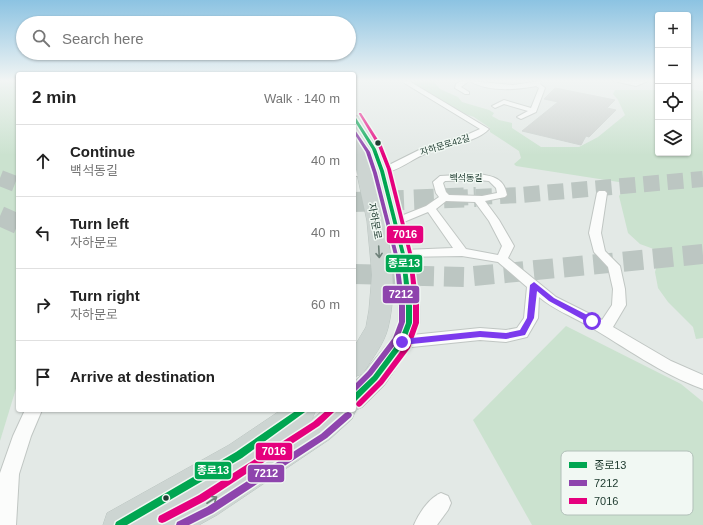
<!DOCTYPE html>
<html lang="en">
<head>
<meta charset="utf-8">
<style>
	:root { --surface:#fff; --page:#f2f2f2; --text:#222; --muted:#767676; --line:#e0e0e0 }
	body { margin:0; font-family:Helvetica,"Noto Sans KR",sans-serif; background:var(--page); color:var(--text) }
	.controls { position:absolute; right:12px; top:12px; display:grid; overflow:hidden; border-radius:4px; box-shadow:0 1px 3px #0004 }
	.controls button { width:36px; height:36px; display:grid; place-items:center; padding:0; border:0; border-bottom:1px solid var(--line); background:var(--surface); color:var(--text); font:20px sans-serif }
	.stop { position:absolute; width:12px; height:12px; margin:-9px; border:3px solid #7c3aed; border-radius:50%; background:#fff }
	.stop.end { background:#7c3aed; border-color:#fff; box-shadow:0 1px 4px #0008 }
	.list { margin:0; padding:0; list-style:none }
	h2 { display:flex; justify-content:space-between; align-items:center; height:52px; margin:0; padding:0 16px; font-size:17px }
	h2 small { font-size:13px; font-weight:400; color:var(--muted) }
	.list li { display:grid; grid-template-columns:26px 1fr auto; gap:12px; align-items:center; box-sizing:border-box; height:72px; padding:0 16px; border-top:1px solid var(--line) }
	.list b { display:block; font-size:15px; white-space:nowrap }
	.list p { margin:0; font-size:13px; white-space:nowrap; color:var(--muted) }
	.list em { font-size:13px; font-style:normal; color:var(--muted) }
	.icon { flex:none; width:22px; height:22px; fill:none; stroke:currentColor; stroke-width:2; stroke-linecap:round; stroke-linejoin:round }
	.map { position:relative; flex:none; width:703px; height:525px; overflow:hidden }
	.search { position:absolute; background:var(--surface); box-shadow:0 1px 3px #0004; left:16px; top:16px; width:340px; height:44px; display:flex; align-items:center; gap:10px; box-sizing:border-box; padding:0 14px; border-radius:22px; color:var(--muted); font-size:15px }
	.panel { position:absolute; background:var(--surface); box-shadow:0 1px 3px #0004; left:16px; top:72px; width:340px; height:340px; border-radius:4px }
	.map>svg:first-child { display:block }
	.green { fill:#cbe2cf }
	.building { fill:#cdd2cf; stroke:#ccd2cf }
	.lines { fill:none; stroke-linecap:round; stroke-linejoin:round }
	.highway-tunnel-far1 { stroke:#bcc6c2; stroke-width:16; stroke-dasharray:16 8; stroke-linecap:butt }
	.highway-tunnel { stroke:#bcc6c2; stroke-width:20; stroke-dasharray:20 10; stroke-linecap:butt }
	.street-casing { stroke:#c0c6c3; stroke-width:2 }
	.primary-casing { stroke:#bbc5c1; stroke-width:1 }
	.street { fill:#fbfcfb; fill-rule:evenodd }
	.primary { fill:#cdd5d2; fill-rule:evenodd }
	.bus-1-casing { stroke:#f1f8f3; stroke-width:3 }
	.bus-2-casing { stroke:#f1f8f3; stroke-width:3 }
	.bus-3-casing { stroke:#f1f8f3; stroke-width:3 }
	.bus-1 { fill:#00a651; fill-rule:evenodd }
	.bus-2 { fill:#8e44ad; fill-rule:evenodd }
	.bus-3 { fill:#e5007d; fill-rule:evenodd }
	.oneway { stroke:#6e8179 }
	.route { fill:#7c3aed }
	.bus-dot { fill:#203c31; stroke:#f1f8f3; stroke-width:1.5 }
	.labels { text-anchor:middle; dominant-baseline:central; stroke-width:3; stroke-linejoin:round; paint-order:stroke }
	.far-street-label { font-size:9px; fill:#203c31; stroke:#f1f8f3 }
	.street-label { font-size:10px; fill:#203c31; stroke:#f1f8f3 }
	.key { fill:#f1f8f3; stroke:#b2c0b9; stroke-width:1 }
	.key-label { font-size:11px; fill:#203c31 }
	.line-badge { stroke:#f1f8f3; stroke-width:1.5 }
	.badge-label { font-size:11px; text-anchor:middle; font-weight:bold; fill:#fff }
</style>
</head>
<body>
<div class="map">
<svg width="703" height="525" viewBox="0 0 703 525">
	<rect width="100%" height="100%" fill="#e3e9e6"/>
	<g class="green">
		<polygon points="0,81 18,81 18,382 0,441"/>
		<polygon points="401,81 438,81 435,83 440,89 458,97 462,102 489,110 494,113 492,116 499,120 512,123 512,128 541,147 579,147 598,137 625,115 618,100 613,94 615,90 658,90 658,153 688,153 688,89 703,91 703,338 696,339 693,327 668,302 658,288 655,272 657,265 665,260 659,251 640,244 628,233 619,196 625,188 625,183 516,166 514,164 521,158 519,151 490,132 490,128 474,117 453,110"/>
		<polygon points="566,326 681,384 703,402 703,525 532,525 473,420"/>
	</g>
	<polygon class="building" points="555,88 615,100 607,108 616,110 589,137 586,136 581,145 522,131 558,102 544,99"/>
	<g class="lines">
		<g class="highway-tunnel-far1">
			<polyline points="0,178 18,185"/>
			<polyline points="452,198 520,195 703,179"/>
		</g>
		<g class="highway-tunnel">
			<polyline points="354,202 476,197"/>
			<polyline points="0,216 18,224"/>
			<polyline points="354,274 464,277 703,254"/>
		</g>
		<defs>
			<g id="street">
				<path d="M401 81H409L489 129C474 144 448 144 429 152 415 157 403 168 388 172 377 175 365 176 354 176V170L383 168 423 148 462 137 480 129Z"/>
				<polygon points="461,81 469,81 461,87 469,92 469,94 465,94 455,88 456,84"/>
				<path d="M469 81 513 85 541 81 540 84 545 88 536 112 521 119 517 117 528 111 504 104 495 108 492 106 504 100 531 108 539 88 536 86C515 90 488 92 469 81Z"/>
				<polygon points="614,81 648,81 636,86"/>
				<path d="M478 174C493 176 504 178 507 195L505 197 485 201 499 220 514 246 508 258 556 297 602 320 612 305 613 289 608 267 594 252 589 233 597 193 599 191H605L607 193 601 233 605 251 620 266 625 289 626 305 613 327 671 361 703 375V389C661 374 625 347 587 325 571 316 553 309 539 297L538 318 527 337 506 342 480 340 402 348 397 346 395 342 397 338 402 336 480 328 506 330 517 328 524 318 527 287 498 262 462 256 399 257 397 254 399 251 403 250 453 248 428 212 399 224H391L390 222 391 220 426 206 439 197 436 193 433 182 440 176ZM478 180 489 181 496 188 497 193 482 196 449 195 446 192 443 183 445 181ZM446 201 475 202 489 221 502 246 498 255 466 249 436 209Z"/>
				<polygon points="25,410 42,410 31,436 19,474 16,525 0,525 0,473 13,436"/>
				<path d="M441 493 448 496 451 503 448 510 437 525H414C419 513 429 498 441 493Z"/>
			</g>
			<path id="primary" d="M354 115 358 116 381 149 389 171 412 254 420 306V323L410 348 384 386 363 407 356 410 352 419 330 439 217 515 199 525H103L107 513 229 445 281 410H316L312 419 306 424 323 410H354V382L362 374 354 377V347L366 327 369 310 372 275 367 221 354 160V139L358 140C366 152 370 167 374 180 387 226 400 280 388 328 384 344 372 359 363 373L392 338 398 323V306L394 254 375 171 367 149 354 127Z"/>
		</defs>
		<use href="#street" class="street-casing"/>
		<use href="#primary" class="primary-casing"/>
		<use href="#street" class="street"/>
		<use href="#primary" class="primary"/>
		<defs>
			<g id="bus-1">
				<polygon points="354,117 356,118 376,149 384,171 405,254 412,306 412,323 404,344 377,380 356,401 354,402 354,394 373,376 399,341 406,323 406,306 401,254 380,171 372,149 354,120"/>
				<polygon points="297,410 307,410 305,412 242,458 127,525 115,525 116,522 236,452"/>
			</g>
			<g id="bus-2">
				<polygon points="354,130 355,130 370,152 377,173 398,255 405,306 405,322 398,341 372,375 356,391 354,392 354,385 368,371 393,338 399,322 399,306 394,255 373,173 366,152 354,133"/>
				<polygon points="348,412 351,413 352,415 351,417 327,438 213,513 189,525 176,525 177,522 207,507 321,434 345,413"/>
			</g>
			<g id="bus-3">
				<polygon points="359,113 361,113 382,146 391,169 412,253 419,305 419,323 410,348 383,384 361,406 359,407 357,406 356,404 357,402 379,380 405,345 413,323 413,305 408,253 387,169 378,146 359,114"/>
				<polygon points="327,410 336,410 334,412 319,426 205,501 165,522 162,523 159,522 158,519 159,516 199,495 313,422"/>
			</g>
		</defs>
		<use href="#bus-1" class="bus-1-casing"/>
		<use href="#bus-2" class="bus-2-casing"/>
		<use href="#bus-3" class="bus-3-casing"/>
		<use href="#bus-1" class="bus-1"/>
		<use href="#bus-2" class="bus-2"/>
		<use href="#bus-3" class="bus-3"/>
	</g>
	<defs><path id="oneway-shaft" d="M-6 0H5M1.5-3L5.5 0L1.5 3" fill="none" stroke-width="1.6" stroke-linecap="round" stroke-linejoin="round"/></defs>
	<g class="oneway">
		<use href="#oneway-shaft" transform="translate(379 252) rotate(87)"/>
		<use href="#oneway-shaft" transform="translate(212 500) rotate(-33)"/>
	</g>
	<linearGradient id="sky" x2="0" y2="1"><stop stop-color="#8cc3e2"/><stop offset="0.52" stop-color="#f2f5f4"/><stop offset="1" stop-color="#f2f5f4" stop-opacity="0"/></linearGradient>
	<rect width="703" height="155" fill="url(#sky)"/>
	<polygon class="route" points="534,282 554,298 595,319 595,323 589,323 549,301 537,291 534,318 525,335 506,339 480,337 402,345 398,342 402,339 480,331 506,333 520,330 527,318 530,285"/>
	<g class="bus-dot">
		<circle cx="378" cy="143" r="3.5"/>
		<circle cx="166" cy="498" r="3.5"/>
	</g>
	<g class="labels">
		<g class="far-street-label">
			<text transform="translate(445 145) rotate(-17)">자하문로42길</text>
			<text x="466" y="178">백석동길</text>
		</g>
		<g class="street-label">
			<text transform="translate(375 221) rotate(80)">자하문로</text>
		</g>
	</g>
	<rect x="561" y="451" width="132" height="64" rx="6" class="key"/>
	<rect x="569" y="462" width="18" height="6" fill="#00a651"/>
	<rect x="569" y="480" width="18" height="6" fill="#8e44ad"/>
	<rect x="569" y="498" width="18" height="6" fill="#e5007d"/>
	<g class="key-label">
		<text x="594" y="469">종로13</text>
		<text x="594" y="487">7212</text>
		<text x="594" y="505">7016</text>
	</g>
	<g class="line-badge">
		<rect x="386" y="225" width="38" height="19" rx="4" fill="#e5007d"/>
		<rect x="385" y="254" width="38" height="19" rx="4" fill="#00a651"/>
		<rect x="382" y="285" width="38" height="19" rx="4" fill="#8e44ad"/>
		<rect x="255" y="442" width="38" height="19" rx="4" fill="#e5007d"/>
		<rect x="194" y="461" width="38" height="19" rx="4" fill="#00a651"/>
		<rect x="247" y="464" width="38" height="19" rx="4" fill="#8e44ad"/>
	</g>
	<g class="badge-label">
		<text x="405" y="238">7016</text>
		<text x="404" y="267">종로13</text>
		<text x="401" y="298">7212</text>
		<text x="274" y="455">7016</text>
		<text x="213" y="474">종로13</text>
		<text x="266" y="477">7212</text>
	</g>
</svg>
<div class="controls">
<button>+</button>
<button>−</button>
<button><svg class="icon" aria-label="locate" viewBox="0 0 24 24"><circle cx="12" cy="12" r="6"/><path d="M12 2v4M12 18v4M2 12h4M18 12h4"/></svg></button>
<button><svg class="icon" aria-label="layers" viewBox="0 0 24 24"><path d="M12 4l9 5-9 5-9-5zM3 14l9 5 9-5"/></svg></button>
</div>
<div class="stop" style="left:592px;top:321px"></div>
<div class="stop end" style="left:402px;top:342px"></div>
<div class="search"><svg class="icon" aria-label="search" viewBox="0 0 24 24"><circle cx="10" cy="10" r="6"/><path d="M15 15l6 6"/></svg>Search here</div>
<section class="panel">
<h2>2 min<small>Walk · 140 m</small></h2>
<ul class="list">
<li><svg class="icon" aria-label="ahead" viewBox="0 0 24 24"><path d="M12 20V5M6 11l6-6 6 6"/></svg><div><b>Continue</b><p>백석동길</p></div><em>40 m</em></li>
<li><svg class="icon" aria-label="left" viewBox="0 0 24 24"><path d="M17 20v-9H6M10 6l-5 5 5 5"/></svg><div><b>Turn left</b><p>자하문로</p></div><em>40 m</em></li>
<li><svg class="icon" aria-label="right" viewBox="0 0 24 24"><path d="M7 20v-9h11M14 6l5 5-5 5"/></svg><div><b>Turn right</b><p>자하문로</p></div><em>60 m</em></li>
<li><svg class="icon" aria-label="arrive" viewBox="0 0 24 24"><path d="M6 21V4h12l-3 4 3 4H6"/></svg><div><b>Arrive at destination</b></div></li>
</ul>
</section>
</div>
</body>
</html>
